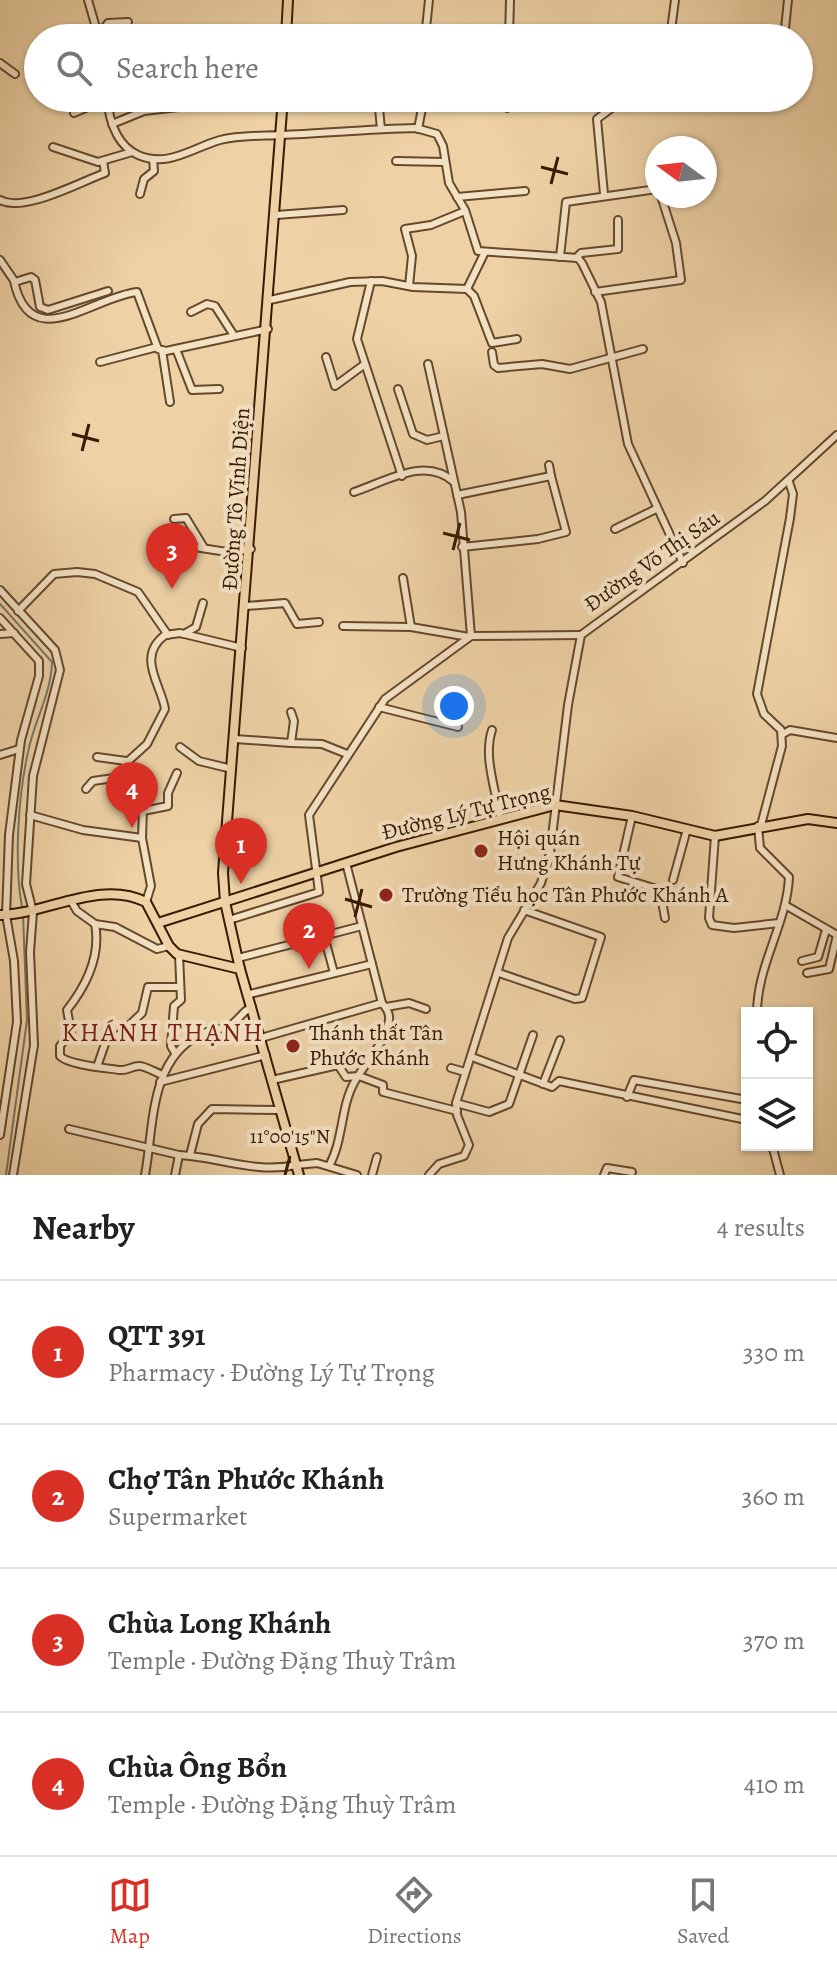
<!DOCTYPE html>
<html lang="en">
<head>
<meta charset="utf-8">
<style>
	:root { --surface:#fff; --page:#f2f2f2; --text:#222; --muted:#767676; --line:#e0e0e0; --accent:#d93025 }
	body { margin:0; font-family:Alegreya,serif; background:var(--page); color:var(--text) }
	.controls { position:absolute; right:24px; bottom:24px; display:grid; overflow:hidden; border-radius:0px; box-shadow:0 2px 6px #0004 }
	.controls button { width:72px; height:72px; display:grid; place-items:center; padding:0; border:0; border-bottom:2px solid var(--line); background:var(--surface); color:var(--text); font:40px sans-serif }
	.compass { position:absolute; left:645px; top:136px; width:72px; height:72px; border-radius:50%; background:var(--surface); box-shadow:0 2px 6px #0004; rotate:285deg }
	.you { position:absolute; left:454px; top:706px; width:28px; height:28px; margin:-20px; border:6px solid #fff; border-radius:50%; background:#1a73e8; box-shadow:0 0 0 12px #1a73e833 }
	.badge { display:grid; place-items:center; width:52px; height:52px; border-radius:50%; background:var(--accent); color:#fff; font-size:26px; font-weight:700 }
	.pin { position:absolute; translate:-50% -66px; filter:drop-shadow(0 2px 4px #0008) }
	.pin::after { content:''; position:absolute; top:42px; width:28px; height:24px; background:inherit; clip-path:polygon(0 0,100% 0,50% 100%) }
	.list { margin:0; padding:0; list-style:none }
	h2 { display:flex; justify-content:space-between; align-items:center; height:104px; margin:0; padding:0 32px; font-size:34px }
	h2 small { font-size:26px; font-weight:400; color:var(--muted) }
	.list li { display:grid; grid-template-columns:52px 1fr auto; gap:24px; align-items:center; box-sizing:border-box; height:144px; padding:0 32px; border-top:2px solid var(--line) }
	.list b { display:block; font-size:30px; white-space:nowrap }
	.list p { margin:0; font-size:26px; white-space:nowrap; color:var(--muted) }
	.list em { font-size:26px; font-style:normal; color:var(--muted) }
	.icon { flex:none; width:44px; height:44px; fill:none; stroke:currentColor; stroke-width:2; stroke-linecap:round; stroke-linejoin:round }
	.map { position:relative; flex:none; width:837px; height:1175px; overflow:hidden }
	.search { position:absolute; background:var(--surface); box-shadow:0 2px 6px #0004; left:24px; right:24px; top:24px; height:88px; display:flex; align-items:center; gap:20px; box-sizing:border-box; padding:0 28px; border-radius:44px; color:var(--muted); font-size:30px }
	.sheet { height:680px; background:var(--surface) }
	nav { display:flex; justify-content:space-around; align-items:center; box-sizing:border-box; height:112px; border-top:2px solid var(--line); background:var(--surface); font-size:22px; color:var(--muted) }
	nav a { display:grid; justify-items:center; gap:4px }
	nav .on { color:var(--accent) }
	.map>svg:first-child { display:block }
	.lines { fill:none; stroke-linecap:round; stroke-linejoin:round }
	.stream { stroke:#75776b; stroke-width:2 }
	.minor-casing { stroke:#66482b; stroke-width:10 }
	.major-casing { stroke:#381a02; stroke-width:12 }
	.minor { stroke:#f4e2c5; stroke-width:6 }
	.major { stroke:#eed2a6; stroke-width:8 }
	.ticks { fill:none; stroke:#381a02; stroke-width:3 }
	.poi-dot { fill:#8f2418; stroke:#f4e2c5; stroke-width:3 }
	.labels { text-anchor:middle; dominant-baseline:central; stroke-width:8; stroke-linejoin:round; paint-order:stroke }
	.street-label { font-size:22px; fill:#381a02; stroke:#f4e2c5 }
	.poi-label { font-size:22px; fill:#381a02; stroke:#f4e2c5; text-anchor:start }
	.quarter-label { font-size:26px; letter-spacing:2px; fill:#7a1f14; stroke:#f4e2c5 }
	.ticks-label { font-size:20px; text-anchor:middle; fill:#381a02; stroke:#f4e2c5; stroke-width:8; stroke-linejoin:round; paint-order:stroke }
</style>
</head>
<body>
<div class="map">
<svg width="837" height="1175" viewBox="0 0 837 1175">
	<rect width="100%" height="100%" fill="#eed2a6"/>
	<filter id="stains"><feTurbulence type="fractalNoise" baseFrequency=".0025" numOctaves="4"/><feColorMatrix values="0 0 0 0 .2 0 0 0 0 .09 0 0 0 0 .02 0 0 0 .5 -.17"/></filter>
	<radialGradient id="worn" r=".72"><stop offset=".6" stop-color="#630" stop-opacity="0"/><stop offset="1" stop-color="#630" stop-opacity=".3"/></radialGradient>
	<g class="lines">
		<g class="stream">
			<path d="M0 604 52 662C51 695 34 721 28 752 18 797 14 863 22 907"/>
			<polyline points="6,1175 27,1020 23,914"/>
		</g>
		<defs>
			<g id="minor">
				<polyline points="88,0 99,38"/>
				<polyline points="391,34 425,31 492,38"/>
				<polyline points="98,36 108,23 128,22"/>
				<polyline points="425,38 429,0"/>
				<polyline points="509,38 510,0"/>
				<polyline points="670,38 675,0"/>
				<polyline points="784,38 788,0"/>
				<polyline points="0,63 15,74"/>
				<path d="M107 98C109 119 116 145 138 155 168 168 192 148 220 140 240 135 261 136 281 135 326 133 371 129 416 128L437 134 443 146 449 183 465 210 478 251 578 258 582 263 601 302 628 444 683 563"/>
				<polyline points="378,98 381,129"/>
				<polyline points="507,108 507,98"/>
				<polyline points="74,113 107,99"/>
				<polyline points="112,124 144,111 239,100"/>
				<polyline points="418,129 424,98"/>
				<polyline points="53,147 98,162 132,152"/>
				<polyline points="396,161 445,162"/>
				<polyline points="140,194 144,179 154,171 153,159"/>
				<polyline points="604,194 597,119 613,107 614,98"/>
				<polyline points="457,197 525,191"/>
				<path d="M0 200C24 213 80 182 105 173L103 161"/>
				<polyline points="276,215 343,210"/>
				<polyline points="560,257 566,202 657,189"/>
				<polyline points="576,258 581,253 618,249 618,220"/>
				<polyline points="0,260 15,282 31,277 35,280 40,307 48,310 108,291"/>
				<path d="M14 281C30 356 92 297 137 292L158 349 166 351 268 329"/>
				<polyline points="371,281 357,339 402,476"/>
				<polyline points="409,286 412,256 405,229 431,225 465,211"/>
				<polyline points="467,289 474,296 492,343 517,339"/>
				<polyline points="595,292 681,280 676,243 661,196"/>
				<polyline points="270,300 350,282 382,281 413,287 467,289 484,254"/>
				<polyline points="191,312 207,304 215,306 233,334"/>
				<polyline points="176,349 192,390 219,389"/>
				<polyline points="162,350 170,402"/>
				<polyline points="492,352 494,365 498,368 542,364 570,369 643,349"/>
				<polyline points="326,357 335,386 365,364"/>
				<polyline points="100,362 157,347"/>
				<polyline points="428,364 461,512 471,636"/>
				<polyline points="398,389 413,434 427,440 444,436"/>
				<path d="M354 492C387 481 425 456 454 482"/>
				<polyline points="457,495 551,476 549,465"/>
				<polyline points="174,519 186,518 203,546"/>
				<polyline points="615,529 656,509"/>
				<polyline points="188,546 227,552 251,549"/>
				<polyline points="462,547 538,539 566,532 551,476"/>
				<polyline points="403,578 411,627"/>
				<polyline points="0,590 55,650 60,670 33,776 26,884 33,912 30,952 34,1045 13,1175"/>
				<polyline points="246,606 285,603 297,624 319,622"/>
				<polyline points="18,611 54,574 77,572 95,574 138,592 168,635"/>
				<polyline points="0,618 39,661 39,676 21,740 9,835 6,915 14,961 17,1022 0,1135"/>
				<polyline points="343,626 411,627 469,637"/>
				<polyline points="0,634 14,633"/>
				<polyline points="184,634 196,627 203,603"/>
				<polyline points="379,707 458,727"/>
				<polyline points="291,712 294,721 291,743 322,744 347,754"/>
				<path d="M492 730C483 757 496 790 500 818"/>
				<polyline points="783,734 790,730 837,738"/>
				<polyline points="235,739 291,743"/>
				<polyline points="180,747 199,761 232,769"/>
				<polyline points="0,755 19,749"/>
				<polyline points="97,757 126,761"/>
				<polyline points="86,789 93,781 128,776"/>
				<polyline points="143,811 168,806 168,793 177,773"/>
				<polyline points="30,815 83,830 142,838"/>
				<polyline points="632,816 618,877 660,890 665,918"/>
				<polyline points="761,825 782,746 781,730 764,714 757,694 790,518 793,494 789,482"/>
				<polyline points="715,836 709,918 712,925 734,928 779,923"/>
				<polyline points="673,880 687,829"/>
				<path d="M71 901 77 911 95 924C101 956 86 986 67 1010L71 1032 60 1046V1056C68 1065 106 1068 120 1070 127 1071 132 1066 139 1066 146 1066 156 1073 163 1075"/>
				<path d="M146 902 151 886 142 838 143 807 125 764 147 744 165 709C161 684 136 657 165 635L180 633 242 648"/>
				<polyline points="785,905 837,935"/>
				<polyline points="229,920 319,892 309,815 385,699 471,636 581,635"/>
				<polyline points="95,924 115,927 157,949 169,946"/>
				<polyline points="324,936 334,973"/>
				<polyline points="238,958 362,926"/>
				<polyline points="802,961 818,957 826,930"/>
				<polyline points="499,973 575,999 582,998 601,937 524,910"/>
				<polyline points="807,973 829,969 837,935"/>
				<polyline points="250,994 372,964"/>
				<polyline points="386,1007 409,1003 426,1009"/>
				<path d="M757 1013C757 965 787 924 789 877L760 848 758 826"/>
				<polyline points="261,1038 382,1003 346,863"/>
				<polyline points="175,1053 171,1046 174,1006 181,1000 179,955"/>
				<polyline points="472,1057 552,1087 559,1081 747,1120"/>
				<polyline points="98,1064 106,1041 119,1035 142,1013 148,987 180,987"/>
				<polyline points="451,1068 465,1072"/>
				<polyline points="272,1080 338,1065 346,1077 359,1076 383,1085 383,1092 457,1111"/>
				<polyline points="160,1082 266,1055"/>
				<polyline points="543,1084 560,1040"/>
				<polyline points="627,1097 634,1080 747,1100"/>
				<polyline points="456,1103 489,1112 509,1104 533,1035"/>
				<path d="M69 1129 179 1155C219 1157 256 1174 296 1165"/>
				<polyline points="772,1145 780,1175"/>
				<polyline points="190,1155 198,1124 212,1109 279,1110"/>
				<polyline points="297,1165 317,1163 357,1175"/>
				<path d="M329 1166C344 1139 340 1107 355 1081 365 1063 386 1042 389 1020 390 1013 386 1008 382 1003"/>
				<path d="M145 1175C154 1127 149 1061 199 1035 208 1030 220 1030 229 1026 239 1021 242 1011 252 1007"/>
				<polyline points="175,1175 179,1155"/>
				<polyline points="372,1175 377,1157"/>
				<polyline points="429,1175 439,1164 464,1156 469,1145 457,1115 456,1103 508,938 541,883 550,853 568,705 581,635 765,501 837,435"/>
				<polyline points="604,1175 607,1168 632,1172"/>
			</g>
			<g id="major">
				<polyline points="286,38 288,0"/>
				<polyline points="283,98 223,873 225,902 240,969 299,1175"/>
				<path d="M0 915C47 914 100 879 146 902L169 946 177 954 240 969"/>
				<polyline points="158,923 396,847 555,805 632,816 715,836 808,819 837,823"/>
			</g>
		</defs>
		<use href="#minor" class="minor-casing"/>
		<use href="#major" class="major-casing"/>
		<use href="#minor" class="minor"/>
		<use href="#major" class="major"/>
	</g>
	<path class="ticks" d="M541 167 568 174M551 184 558 157M72 434 99 441M82 451 89 424M443 533 470 540M453 550 460 523M345 899 372 907M355 917 362 889M285 1175 290 1156"/>
	<g class="poi-dot">
		<circle cx="481" cy="851" r="8"/>
		<circle cx="386" cy="895" r="8"/>
		<circle cx="293" cy="1046" r="8"/>
	</g>
	<g class="labels">
		<g class="street-label">
			<text transform="translate(236 499) rotate(-86)">Đường Tô Vĩnh Diện</text>
			<text transform="translate(652 561) rotate(-35)">Đường Võ Thị Sáu</text>
			<text transform="translate(466 812) rotate(-14)">Đường Lý Tự Trọng</text>
		</g>
		<g class="poi-label">
			<text x="497" y="838">Hội quán<tspan x="497" dy="25">Hưng Khánh Tự</tspan></text>
			<text x="402" y="895">Trường Tiểu học Tân Phước Khánh A</text>
			<text x="309" y="1033">Thánh thất Tân<tspan x="309" dy="25">Phước Khánh</tspan></text>
		</g>
		<g class="quarter-label">
			<text x="163" y="1032">KHÁNH THẠNH</text>
		</g>
	</g>
	<g class="ticks-label">
		<text x="290" y="1143">11°00'15"N</text>
	</g>
	<rect width="100%" height="100%" filter="url(#stains)"/>
	<rect width="100%" height="100%" fill="url(#worn)"/>
</svg>
<div class="controls">
<button><svg class="icon" aria-label="locate" viewBox="0 0 24 24"><circle cx="12" cy="12" r="6"/><path d="M12 2v4M12 18v4M2 12h4M18 12h4"/></svg></button>
<button><svg class="icon" aria-label="layers" viewBox="0 0 24 24"><path d="M12 4l9 5-9 5-9-5zM3 14l9 5 9-5"/></svg></button>
</div>
<svg class="compass" viewBox="-18 -18 36 36"><path d="M0-13l5 13h-10z" fill="#e53935"/><path d="M0 13l5-13h-10z" fill="#767676"/></svg>
<div class="you"></div>
<div class="pin badge" style="left:241px;top:884px">1</div>
<div class="pin badge" style="left:309px;top:969px">2</div>
<div class="pin badge" style="left:172px;top:589px">3</div>
<div class="pin badge" style="left:132px;top:828px">4</div>
<div class="search"><svg class="icon" aria-label="search" viewBox="0 0 24 24"><circle cx="10" cy="10" r="6"/><path d="M15 15l6 6"/></svg>Search here</div>
</div>
<section class="sheet">
<h2>Nearby<small>4 results</small></h2>
<ul class="list">
<li><span class="badge">1</span><div><b>QTT 391</b><p>Pharmacy · Đường Lý Tự Trọng</p></div><em>330 m</em></li>
<li><span class="badge">2</span><div><b>Chợ Tân Phước Khánh</b><p>Supermarket</p></div><em>360 m</em></li>
<li><span class="badge">3</span><div><b>Chùa Long Khánh</b><p>Temple · Đường Đặng Thuỳ Trâm</p></div><em>370 m</em></li>
<li><span class="badge">4</span><div><b>Chùa Ông Bổn</b><p>Temple · Đường Đặng Thuỳ Trâm</p></div><em>410 m</em></li>
</ul>
</section>
<nav>
<a class="on"><svg class="icon" aria-label="map" viewBox="0 0 24 24"><path d="M3 6l6-2 6 2 6-2v14l-6 2-6-2-6 2zM9 4v14M15 6v14"/></svg>Map</a>
<a><svg class="icon" aria-label="directions" viewBox="0 0 24 24"><path d="M12 3l9 9-9 9-9-9zM9 14v-3h6M13 9l2 2-2 2"/></svg>Directions</a>
<a><svg class="icon" aria-label="saved" viewBox="0 0 24 24"><path d="M7 4h10v16l-5-4-5 4z"/></svg>Saved</a>
</nav>
</body>
</html>
